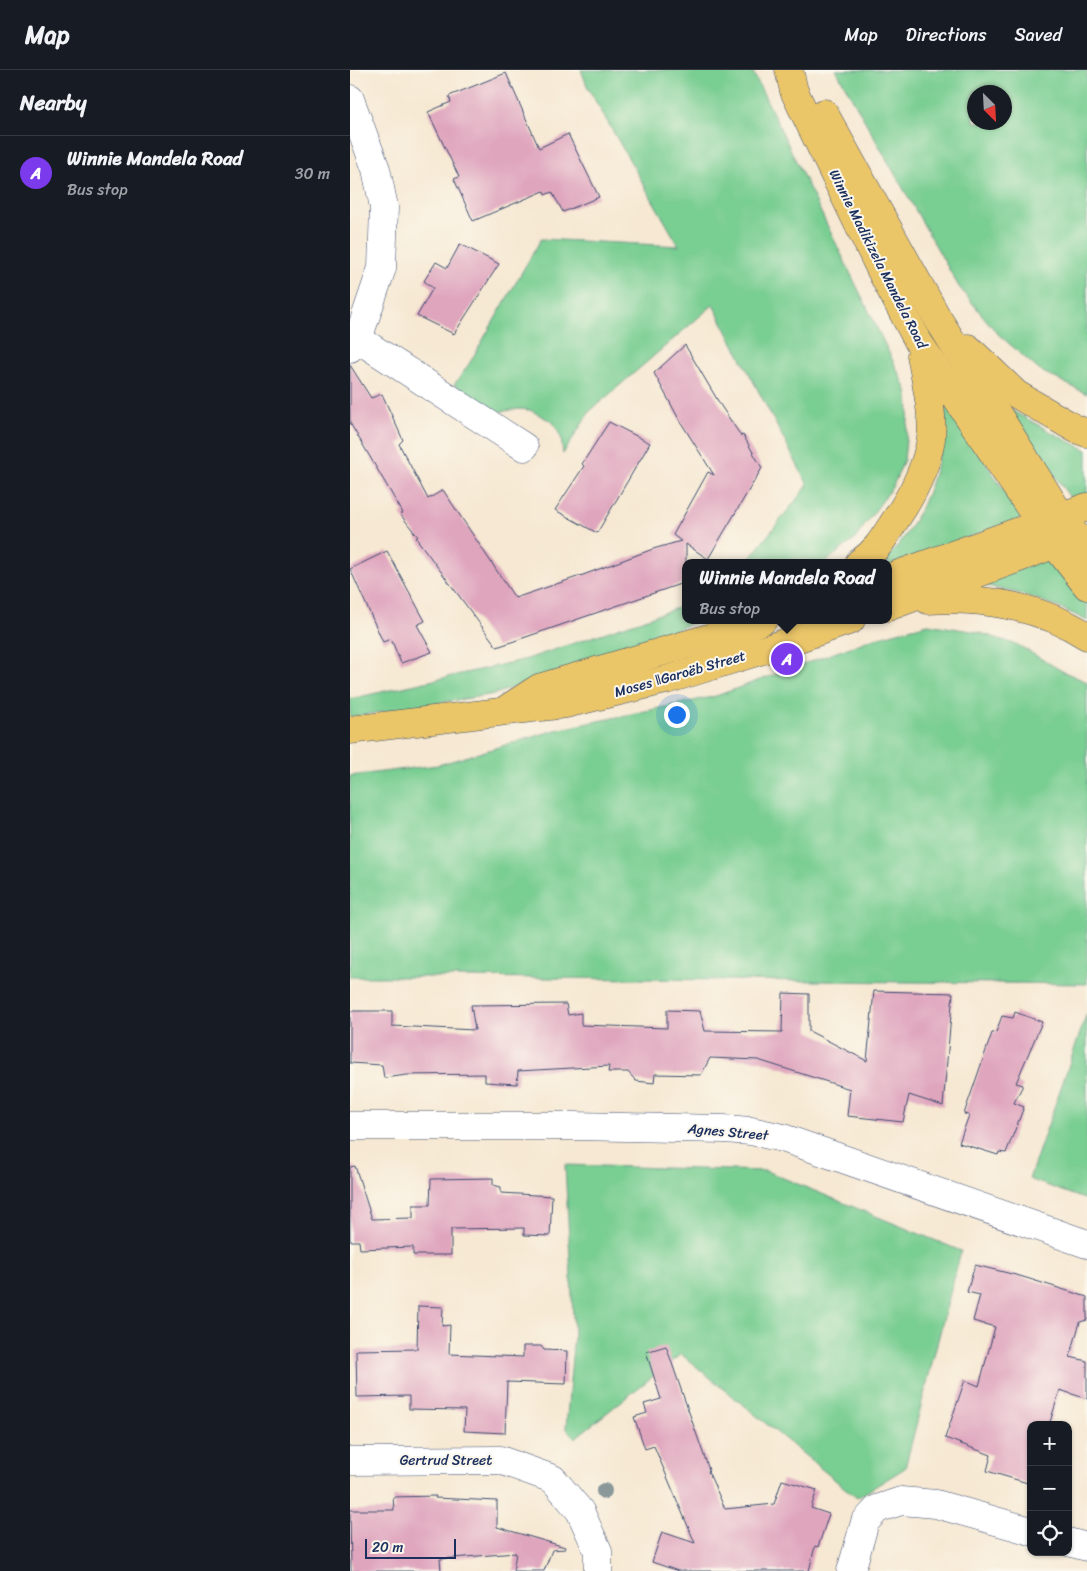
<!DOCTYPE html>
<html lang="en">
<head>
<meta charset="utf-8">
<style>
	:root { --surface:#171b24; --page:#20242c; --text:#f1f3f6; --muted:#9ea1a6; --line:#363941; --accent:#7c3aed }
	body { margin:0; font-family:Sriracha,sans-serif; background:var(--page); color:var(--text) }
	.controls { position:absolute; right:15px; bottom:15px; display:grid; overflow:hidden; border-radius:10px; box-shadow:0 1px 4px #0004 }
	.controls button { width:45px; height:45px; display:grid; place-items:center; padding:0; border:0; border-bottom:1px solid var(--line); background:var(--surface); color:var(--text); font:25px sans-serif }
	.compass { position:absolute; left:617px; top:15px; width:45px; height:45px; border-radius:50%; background:var(--surface); box-shadow:0 1px 4px #0004; rotate:156deg }
	.scale { position:absolute; left:15px; bottom:12px; width:91px; box-sizing:border-box; padding-left:5px; border:2px solid #1b2f5e; border-top:0; font-size:14px; line-height:18px; white-space:nowrap; color:#1b2f5e; -webkit-text-stroke:4px #fbf7ec; paint-order:stroke }
	.you { position:absolute; left:326px; top:644px; width:18px; height:18px; margin:-12px; border:4px solid #fff; border-radius:50%; background:#1a73e8; box-shadow:0 0 0 8px #1a73e833 }
	.badge { display:grid; place-items:center; width:32px; height:32px; border-radius:50%; background:var(--accent); color:#fff; font-size:16px; font-weight:700 }
	.pin { position:absolute; translate:-50% -50%; border:2px solid #fff; box-shadow:0 1px 5px #0006 }
	.popup { position:absolute; left:332px; top:489px; width:210px; height:65px; box-sizing:border-box; display:grid; place-content:center; border-radius:10px; background:var(--surface); filter:drop-shadow(0 1px 4px #0005); font-size:16px; white-space:nowrap; color:var(--muted) }
	.popup b { font-size:19px; color:var(--text) }
	.popup::after { content:''; position:absolute; left:50%; top:100%; margin-left:-10px; border:10px solid transparent; border-top-color:var(--surface) }
	.list { margin:0; padding:0; list-style:none }
	h2 { display:flex; justify-content:space-between; align-items:center; height:65px; margin:0; padding:0 20px; font-size:21px }
	h2 small { font-size:16px; font-weight:400; color:var(--muted) }
	.list li { display:grid; grid-template-columns:32px 1fr auto; gap:15px; align-items:center; box-sizing:border-box; height:75px; padding:0 20px; border-top:1px solid var(--line) }
	.list b { display:block; font-size:19px; white-space:nowrap }
	.list p { margin:0; font-size:16px; white-space:nowrap; color:var(--muted) }
	.list em { font-size:16px; font-style:normal; color:var(--muted) }
	.icon { flex:none; width:28px; height:28px; fill:none; stroke:currentColor; stroke-width:2; stroke-linecap:round; stroke-linejoin:round }
	.map { position:relative; flex:none; width:737px; height:1501px; overflow:hidden }
	header { display:flex; align-items:center; gap:30px; box-sizing:border-box; height:70px; padding:0 25px; background:var(--surface); border-bottom:1px solid var(--line) }
	header strong { font-size:24px }
	nav { display:flex; gap:28px; margin-inline-start:auto; font-size:18px }
	main { display:flex }
	aside { flex:1; background:var(--surface) }
	.map>svg:first-child { display:block }
	.green { fill:#79ce92; stroke:#4a7e78; fill-rule:evenodd }
	.building { fill:#dfa5bd }
	.lines { fill:none; stroke-linecap:round; stroke-linejoin:round }
	.minor-casing { stroke:#3c4b6f; stroke-width:29 }
	.major-casing { stroke:#3c4b6f; stroke-width:29 }
	.minor { stroke:#fff; stroke-width:28 }
	.major { stroke:#ebc669; stroke-width:28 }
	.tree { fill:#8a9899 }
	.labels { text-anchor:middle; dominant-baseline:central; stroke-width:4; stroke-linejoin:round; paint-order:stroke }
	.street-label { font-size:14px; fill:#1b2f5e; stroke:#fbf7ec }
</style>
</head>
<body>
<header>
<strong>Map</strong>
<nav><a>Map</a><a>Directions</a><a>Saved</a></nav>
</header>
<main>
<aside>
<h2>Nearby<small></small></h2>
<ul class="list">
<li><span class="badge">A</span><div><b>Winnie Mandela Road</b><p>Bus stop</p></div><em>30 m</em></li>
</ul>
</aside>
<div class="map">
<svg width="737" height="1501" viewBox="0 0 737 1501">
	<rect width="100%" height="100%" fill="#fbf7ec"/>
	<filter id="ink" filterUnits="userSpaceOnUse"><feTurbulence type="fractalNoise" baseFrequency=".02" numOctaves="2"/><feDisplacementMap in="SourceGraphic" scale="10" xChannelSelector="R" yChannelSelector="G"/><feConvolveMatrix kernelMatrix="1 2 1 2 8 2 1 2 1" color-interpolation-filters="sRGB"/></filter>
	<filter id="wash" filterUnits="userSpaceOnUse"><feTurbulence type="fractalNoise" baseFrequency=".0096" numOctaves="4" result="noise"/><feDisplacementMap in="SourceGraphic" scale="20" xChannelSelector="R" yChannelSelector="G"/><feGaussianBlur stdDeviation="1.12" result="paint"/><feColorMatrix in="noise" values="0 0 0 0 0 0 0 0 0 0 0 0 0 0 0 0 0 1.4 0 .05"/><feComposite in="paint" operator="in"/></filter>
	<g filter="url(#wash)">
		<rect width="100%" height="100%" fill="#f6e8d2"/>
		<g class="green">
			<polygon points="231,0 402,0 557,320 559,341 554,390 543,416 504,470 474,493 396,493 458,415 363,235 240,341 213,384 211,367 203,352 180,340 169,339 147,342 104,315 119,294 191,169 329,176 238,18"/>
			<path d="M486 0H737V324L689 300 647 263 609 217ZM624 22H654V52H624Z"/>
			<path d="M595 330 672 448 538 496V493H533C564 459 579 428 589 384 593 366 596 349 595 330Z"/>
			<polygon points="657,338 716,370 737,380 737,424 721,429"/>
			<path d="M701 486 737 534V551C701 532 672 523 632 515Z"/>
			<polygon points="336,535 336,550 352,550 145,624 0,647 0,629 177,589"/>
			<polygon points="578,554 627,562 668,575 712,601 737,612 737,914 106,907 0,907 0,706 88,695 206,660 366,626 525,568"/>
			<polygon points="737,943 737,1130 679,1109"/>
			<polygon points="215,1095 416,1101 611,1181 555,1398 507,1428 331,1284 225,1368 216,1358 224,1264"/>
		</g>
		<g id="blocks">
			<g class="building">
				<polygon points="156,3 189,78 218,64 249,127 213,142 202,122 195,125 194,121 123,151 104,109 109,107 78,42 101,32 99,26"/>
				<polygon points="110,174 149,194 104,264 67,246 83,218 74,211 86,192 97,198"/>
				<polygon points="335,275 371,336 391,366 393,365 412,398 358,489 336,474 336,512 147,577 66,468 68,467 50,444 53,443 0,353 0,295 21,328 32,324 53,370 49,374 78,429 93,420 165,528 233,505 303,479 331,471 323,465 358,402 364,405 330,351 304,303"/>
				<polygon points="259,352 300,373 247,463 205,440 234,396 232,394"/>
				<polygon points="37,481 75,551 67,555 82,582 51,593 41,569 33,572 0,499"/>
				<polygon points="524,921 603,923 593,1036 559,1025 553,1052 497,1046 500,1019 408,990 360,988 351,1005 305,1004 304,1013 286,1011 278,1002 258,1002 259,996 168,1001 167,1014 135,1012 135,1004 57,1005 34,1008 32,995 0,993 0,941 42,941 42,956 125,960 121,935 216,934 218,945 231,943 231,955 317,958 317,940 350,941 355,961 432,962 433,923 459,924 459,961 517,991"/>
				<polygon points="665,942 692,952 666,1013 673,1015 664,1033 674,1037 656,1083 649,1082 648,1085 609,1073 619,1045 614,1044 642,963 646,962 652,946 663,948"/>
				<polygon points="5,1096 22,1149 63,1148 63,1135 80,1135 81,1109 143,1108 143,1115 151,1117 151,1123 202,1126 200,1166 174,1165 174,1158 101,1159 101,1185 63,1185 63,1177 10,1179 9,1171 0,1171 0,1097"/>
				<polygon points="625,1195 670,1206 737,1227 737,1250 730,1252 720,1287 737,1291 737,1329 710,1320 699,1355 681,1355 681,1414 637,1401 641,1385 595,1368 615,1310 629,1316 645,1257 623,1251 630,1225 617,1222"/>
				<polygon points="68,1236 93,1237 92,1256 100,1255 99,1284 173,1287 173,1276 191,1276 194,1280 217,1281 216,1314 157,1312 155,1363 114,1361 115,1340 59,1339 59,1326 7,1327 6,1280 67,1279"/>
				<polygon points="316,1276 359,1400 358,1401 375,1439 424,1434 432,1410 467,1420 461,1438 479,1444 468,1477 465,1476 459,1501 328,1501 302,1492 312,1462 345,1473 304,1376 295,1379 284,1347 297,1343 294,1334 311,1329 296,1282"/>
				<polygon points="86,1426 85,1428 147,1431 147,1457 215,1477 215,1479 202,1480 194,1501 163,1501 166,1483 90,1489 91,1501 1,1501 0,1440 44,1440 43,1427"/>
			</g>
		</g>
	</g>
	<g filter="url(#ink)">
		<use href="#blocks" fill-opacity="0" stroke="#3c4b6f" stroke-width="1"/>
		<g class="lines">
			<defs>
				<g id="minor">
					<polyline points="0,29 26,99 34,137 32,198 8,269 0,278"/>
					<polyline points="8,269 174,377"/>
					<polyline points="0,1056 224,1056 374,1059 401,1061 433,1068 737,1174"/>
					<polyline points="0,1391 150,1390 203,1409 230,1441 248,1481 248,1501"/>
					<polyline points="718,1472 737,1477"/>
					<polyline points="501,1501 515,1452 527,1439 551,1431 586,1434 681,1461"/>
				</g>
				<g id="major">
					<polyline points="439,0 444,21 469,73 532,203 569,273 705,475 737,516"/>
					<polyline points="474,43 588,249 711,446 737,480"/>
					<polyline points="618,278 666,324 726,359 737,363"/>
					<path d="M509 493C528 480 534 467 546 449 563 424 576 398 581 369 584 346 575 308 571 285"/>
					<polyline points="538,508 737,437"/>
					<path d="M578 530C631 526 692 537 737 566"/>
					<polyline points="538,537 722,468"/>
					<polyline points="158,638 189,618 396,557 413,550"/>
					<polyline points="0,660 216,634 316,610 423,577 501,550"/>
				</g>
			</defs>
			<use href="#minor" class="minor-casing"/>
			<use href="#major" class="major-casing"/>
			<use href="#minor" class="minor"/>
			<use href="#major" class="major"/>
		</g>
		<circle class="tree" cx="254" cy="1421" r="8"/>
	</g>
	<g class="labels">
		<g class="street-label">
			<text transform="translate(528 189) rotate(63)">Winnie Madikizela Mandela Road</text>
			<text transform="translate(330 604) rotate(-16)">Moses ǁGaroëb Street</text>
			<text transform="translate(378 1062) rotate(5)">Agnes Street</text>
			<text x="96" y="1390">Gertrud Street</text>
		</g>
	</g>
</svg>
<div class="controls">
<button>+</button>
<button>−</button>
<button><svg class="icon" aria-label="locate" viewBox="0 0 24 24"><circle cx="12" cy="12" r="6"/><path d="M12 2v4M12 18v4M2 12h4M18 12h4"/></svg></button>
</div>
<svg class="compass" viewBox="-18 -18 36 36"><path d="M0-13l5 13h-10z" fill="#e53935"/><path d="M0 13l5-13h-10z" fill="#9ea1a6"/></svg>
<div class="scale">20 m</div>
<div class="you"></div>
<div class="pin badge" style="left:437px;top:589px">A</div>
<div class="popup"><b>Winnie Mandela Road</b>Bus stop</div>
</div>
</main>
</body>
</html>
